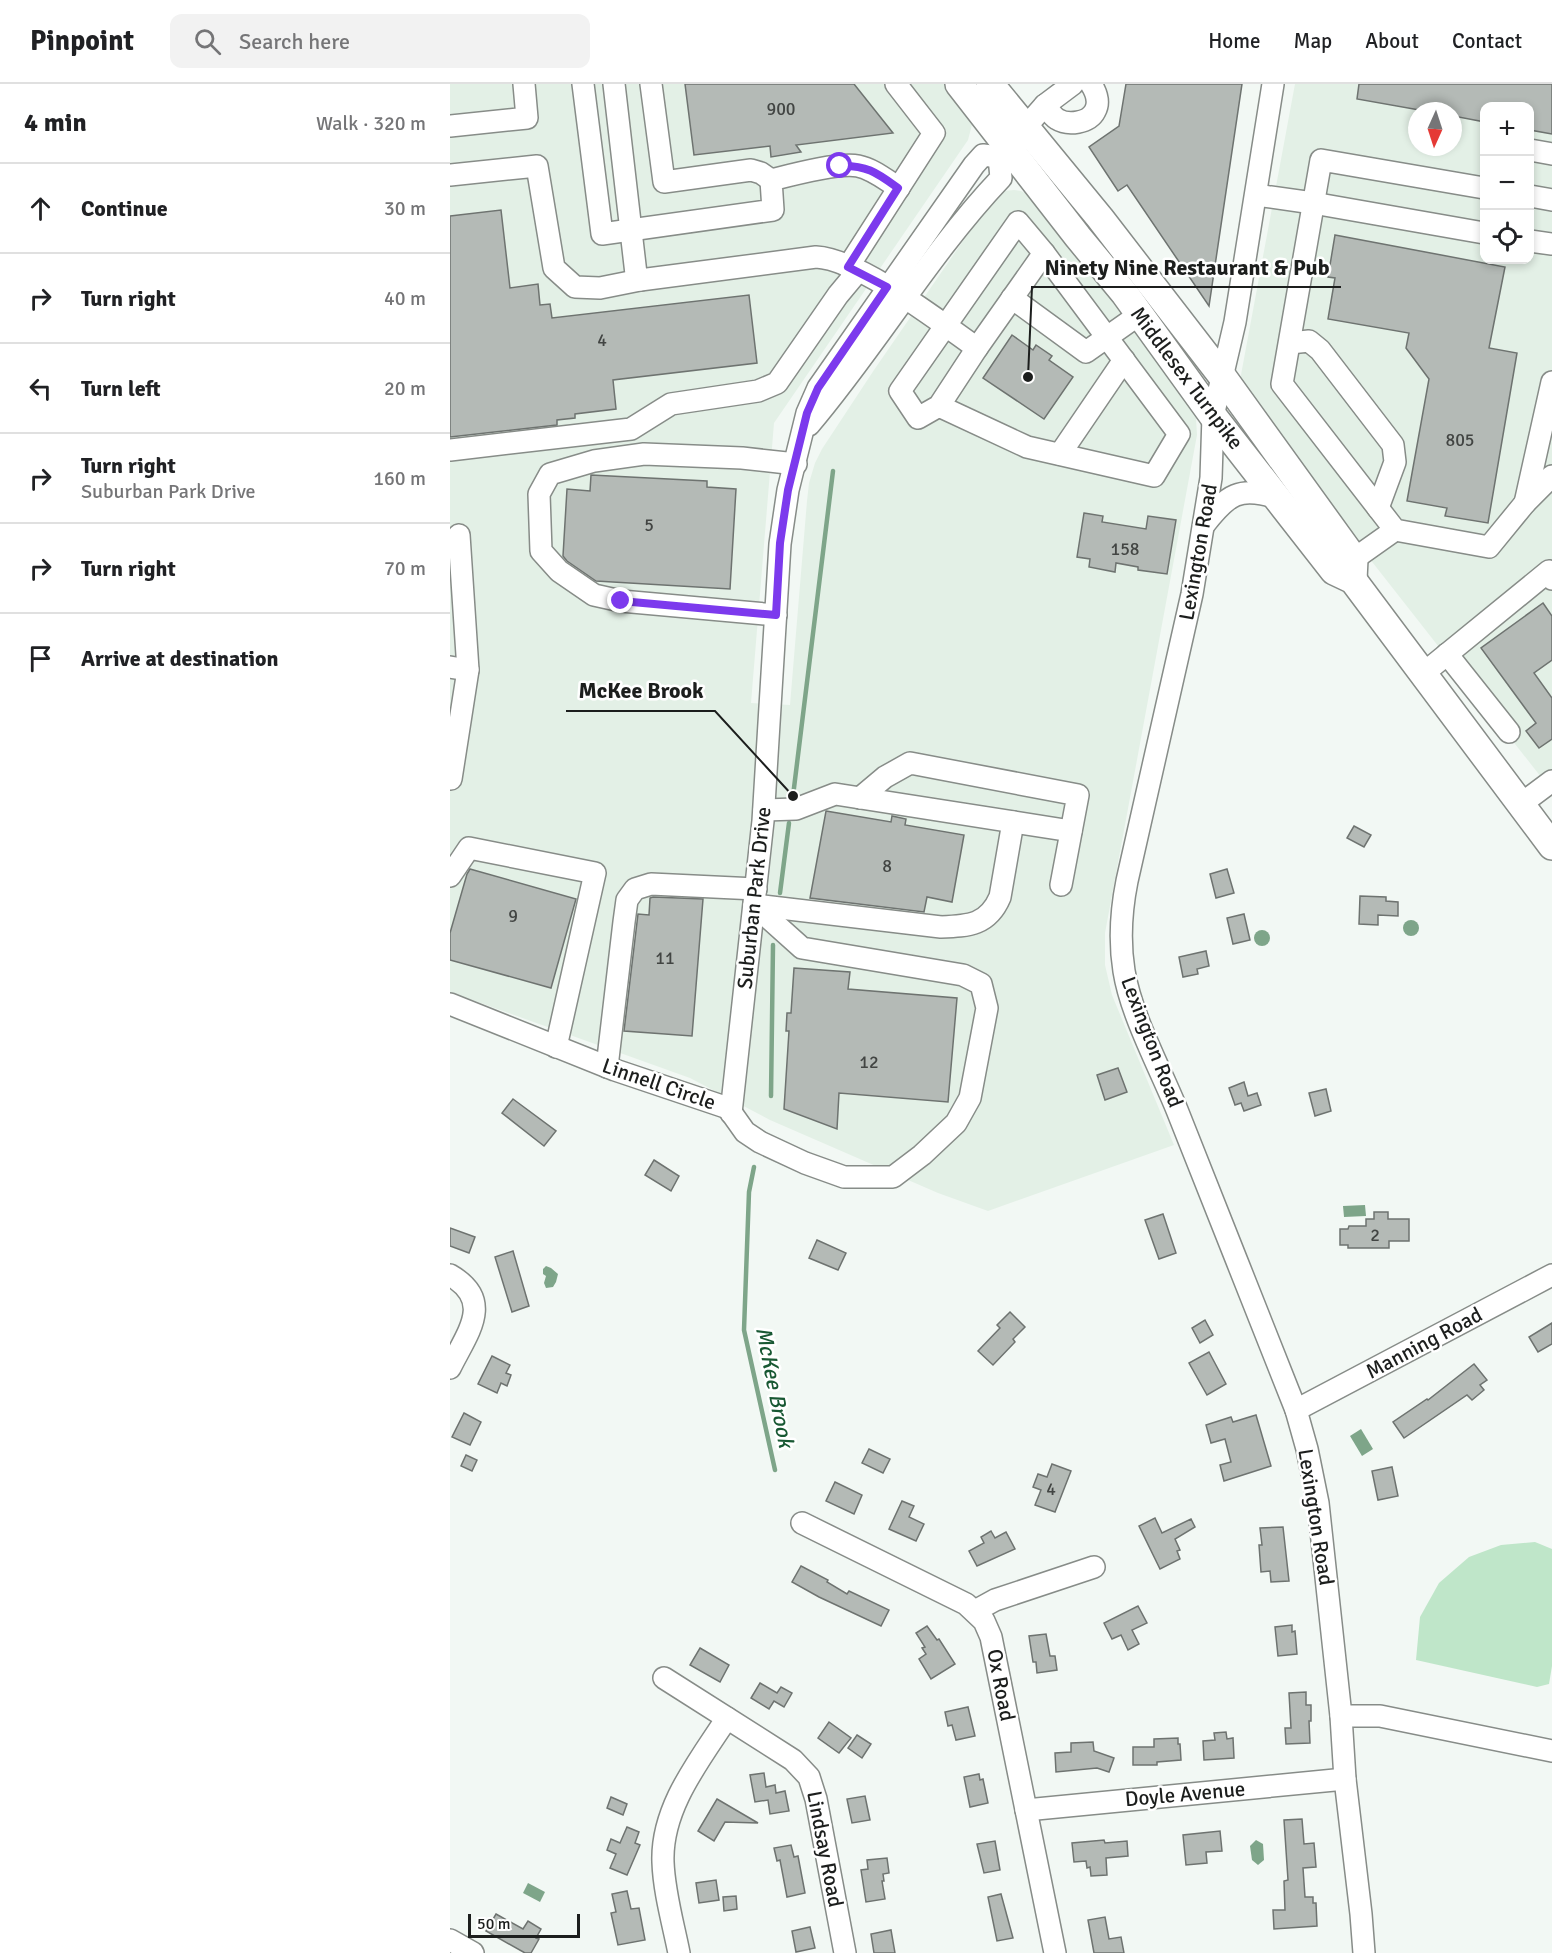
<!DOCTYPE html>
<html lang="en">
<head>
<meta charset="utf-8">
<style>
	:root { --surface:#fff; --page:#f2f2f2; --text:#202124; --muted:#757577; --line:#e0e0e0 }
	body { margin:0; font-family:Signika,sans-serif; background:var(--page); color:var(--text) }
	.controls { position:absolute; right:18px; top:18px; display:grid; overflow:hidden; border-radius:12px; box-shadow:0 3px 9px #0003 }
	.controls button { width:54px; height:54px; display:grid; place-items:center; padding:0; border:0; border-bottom:2px solid var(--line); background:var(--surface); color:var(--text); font:30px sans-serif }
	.compass { position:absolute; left:958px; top:18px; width:54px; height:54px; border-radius:50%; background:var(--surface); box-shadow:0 3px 9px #0003; rotate:183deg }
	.scale { position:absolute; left:18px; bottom:15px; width:112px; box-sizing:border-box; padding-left:6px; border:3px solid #1c1e1d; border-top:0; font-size:16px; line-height:21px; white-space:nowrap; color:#1c1e1d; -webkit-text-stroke:4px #fff; paint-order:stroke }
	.stop { position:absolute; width:18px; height:18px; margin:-14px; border:4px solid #7c3aed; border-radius:50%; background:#fff }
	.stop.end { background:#7c3aed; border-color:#fff; box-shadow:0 2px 6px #0008 }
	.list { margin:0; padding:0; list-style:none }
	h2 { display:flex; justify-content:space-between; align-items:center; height:78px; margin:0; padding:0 24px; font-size:26px }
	h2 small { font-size:20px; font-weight:400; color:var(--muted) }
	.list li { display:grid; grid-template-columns:39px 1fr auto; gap:18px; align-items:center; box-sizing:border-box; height:90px; padding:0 24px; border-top:2px solid var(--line) }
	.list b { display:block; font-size:22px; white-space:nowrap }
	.list p { margin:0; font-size:20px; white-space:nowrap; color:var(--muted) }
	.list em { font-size:20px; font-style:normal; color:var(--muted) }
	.icon { flex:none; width:33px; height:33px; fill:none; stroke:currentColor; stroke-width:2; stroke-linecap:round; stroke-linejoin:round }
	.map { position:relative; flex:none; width:1102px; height:1869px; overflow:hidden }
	header { display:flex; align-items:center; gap:36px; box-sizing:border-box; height:84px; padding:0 30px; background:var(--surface); border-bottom:2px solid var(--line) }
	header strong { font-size:28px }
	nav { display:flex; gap:33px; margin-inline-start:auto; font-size:21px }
	.search { width:420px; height:54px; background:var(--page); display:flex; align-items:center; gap:15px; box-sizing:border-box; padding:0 21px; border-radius:12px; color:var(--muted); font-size:22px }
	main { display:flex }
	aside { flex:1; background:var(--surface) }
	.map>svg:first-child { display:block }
	.built { fill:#e3f0e6; fill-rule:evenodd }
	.green { fill:#bfe6c9 }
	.water { fill:#7ea589 }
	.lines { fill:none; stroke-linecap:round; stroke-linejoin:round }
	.stream { stroke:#7ea589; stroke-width:4.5 }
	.building { fill:#b4bab6; stroke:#6e7370; stroke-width:1.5 }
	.minor-casing { stroke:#878c88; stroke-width:24 }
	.major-casing { stroke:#878c88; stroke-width:30 }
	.minor { stroke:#fff; stroke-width:21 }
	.major { stroke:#fff; stroke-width:27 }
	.route { stroke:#7c3aed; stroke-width:8 }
	.labels { text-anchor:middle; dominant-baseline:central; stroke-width:5; stroke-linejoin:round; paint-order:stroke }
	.number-label { font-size:18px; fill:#424543 }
	.street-label { font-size:21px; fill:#1c1e1d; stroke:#fff }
	.water-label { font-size:22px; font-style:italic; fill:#185833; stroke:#fff }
	.leader { fill:none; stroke:#1c1e1d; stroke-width:2 }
	.callout-dot { fill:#1c1e1d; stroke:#fff; stroke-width:2 }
	.callout-label { font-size:22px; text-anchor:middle; font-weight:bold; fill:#1c1e1d; stroke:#fff; stroke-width:5; stroke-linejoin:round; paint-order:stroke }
</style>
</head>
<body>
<header>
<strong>Pinpoint</strong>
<div class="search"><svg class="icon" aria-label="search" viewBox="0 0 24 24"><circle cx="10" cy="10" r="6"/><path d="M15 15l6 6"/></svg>Search here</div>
<nav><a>Home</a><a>Map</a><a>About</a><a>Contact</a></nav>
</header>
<main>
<aside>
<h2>4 min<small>Walk · 320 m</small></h2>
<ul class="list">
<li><svg class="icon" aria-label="ahead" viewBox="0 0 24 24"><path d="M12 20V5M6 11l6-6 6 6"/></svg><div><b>Continue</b></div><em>30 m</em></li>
<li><svg class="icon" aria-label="right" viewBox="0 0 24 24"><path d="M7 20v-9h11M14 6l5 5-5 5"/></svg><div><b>Turn right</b></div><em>40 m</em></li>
<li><svg class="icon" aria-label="left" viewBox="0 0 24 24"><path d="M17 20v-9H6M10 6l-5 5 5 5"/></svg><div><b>Turn left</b></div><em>20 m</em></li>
<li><svg class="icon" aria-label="right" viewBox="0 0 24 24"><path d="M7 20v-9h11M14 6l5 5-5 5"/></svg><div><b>Turn right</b><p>Suburban Park Drive</p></div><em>160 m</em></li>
<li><svg class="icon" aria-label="right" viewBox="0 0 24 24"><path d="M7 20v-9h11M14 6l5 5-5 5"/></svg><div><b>Turn right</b></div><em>70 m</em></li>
<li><svg class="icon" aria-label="arrive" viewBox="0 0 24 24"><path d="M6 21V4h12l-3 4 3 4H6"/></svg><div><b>Arrive at destination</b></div></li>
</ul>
</aside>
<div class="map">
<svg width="1102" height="1869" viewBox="0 0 1102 1869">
	<rect width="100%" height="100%" fill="#f2f8f4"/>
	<g class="built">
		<polygon points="0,0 498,0 524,33 518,56 324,339 301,619 340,621 357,417 359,399 365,379 372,365 424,286 544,112 554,107 564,106 571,107 584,114 741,315 746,334 747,351 655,849 655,881 662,911 724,1061 538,1127 488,1109 320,1036 240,994 0,908"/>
		<path d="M845 0H1102V707L788 307ZM1034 22H1080V176H1034ZM967 27H1003V63H967Z"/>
	</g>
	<polygon class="green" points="1085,1458 1102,1465 1102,1582 1099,1600 1087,1603 966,1576 970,1533 989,1499 1019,1473 1051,1461"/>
	<g class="water">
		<circle cx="961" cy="844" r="8"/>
		<circle cx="812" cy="854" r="8"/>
		<polygon points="915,1121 916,1132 894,1133 893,1122"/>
		<polygon points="96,1182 101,1184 108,1190 106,1198 103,1203 96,1204 94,1199 96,1192 93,1190 93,1185"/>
		<polygon points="911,1345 923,1365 912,1372 900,1352"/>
		<polygon points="806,1756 813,1760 814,1776 808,1781 802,1776 800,1762"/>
		<polygon points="78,1799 95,1808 90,1818 73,1809"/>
	</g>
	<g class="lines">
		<g class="stream">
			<polyline points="343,712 383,387"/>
			<polyline points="330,809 339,739"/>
			<polyline points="321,1012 323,861"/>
			<polyline points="304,1083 299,1108 294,1246 325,1386"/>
		</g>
	</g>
	<g class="building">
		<polygon points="235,0 404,0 443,49 346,61 351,68 321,73 320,62 244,71"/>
		<polygon points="676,0 792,0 759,222 677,101 668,107 639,63 669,42"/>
		<polygon points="909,0 1102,0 1102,50 1080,46 1080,22 1035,22 1035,38 1003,32 1003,27 975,27 907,15"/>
		<polygon points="51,126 60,204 88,200 90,221 100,220 102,234 299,211 307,279 163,296 166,325 125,330 125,334 107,336 107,341 0,353 0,132"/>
		<polygon points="885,151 1055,183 1039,264 1067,269 1038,439 995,432 997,424 957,417 979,295 956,264 959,249 878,235 885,194 878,193"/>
		<polygon points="562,251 583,266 586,261 602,272 599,276 623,293 594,335 533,294"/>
		<polygon points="141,391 257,397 257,403 286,405 280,505 146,497 117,477 113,472 117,405 140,407"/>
		<polygon points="634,429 653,432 652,438 696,445 698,432 726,436 717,490 688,486 688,483 666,479 665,488 639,483 640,475 627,473"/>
		<polygon points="1093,519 1102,532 1102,576 1084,589 1102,614 1102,655 1089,664 1076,647 1086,639 1031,564"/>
		<polygon points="376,727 441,738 442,732 456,735 455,741 514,751 502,818 477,813 474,828 360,814"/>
		<polygon points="904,742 921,751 914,763 897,754"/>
		<polygon points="20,785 126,815 101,904 0,876 0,849 17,790"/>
		<polygon points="777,785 784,809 766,814 760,790"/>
		<polygon points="910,812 936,813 936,817 948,818 948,832 928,831 928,841 909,840"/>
		<polygon points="203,813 253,815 242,952 174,947 188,830 199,831 200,814"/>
		<polygon points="794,830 800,856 783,860 777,834"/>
		<polygon points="756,867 759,882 747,885 748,890 733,893 729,873"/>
		<polygon points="344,884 400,888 398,905 507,914 498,1018 389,1009 387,1045 334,1025 339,947 336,947 337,929 341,929"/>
		<polygon points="668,984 677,1008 655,1016 647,991"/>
		<polygon points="794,998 798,1012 807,1009 811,1021 794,1027 791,1019 785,1021 779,1004"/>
		<polygon points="876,1005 881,1027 865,1032 859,1009"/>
		<polygon points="63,1015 106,1047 94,1062 52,1029"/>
		<polygon points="204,1076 229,1092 221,1107 195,1091"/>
		<polygon points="924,1128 938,1128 938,1135 959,1135 959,1157 939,1157 939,1164 898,1164 898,1161 890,1161 890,1145 898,1145 899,1142 916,1142 916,1135 924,1135"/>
		<polygon points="713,1130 726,1169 709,1175 695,1136"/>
		<polygon points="0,1144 25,1153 19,1169 0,1162"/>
		<polygon points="367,1156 396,1169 388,1186 359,1174"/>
		<polygon points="63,1167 79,1222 62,1228 45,1173"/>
		<polygon points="560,1228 575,1243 563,1255 565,1258 543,1281 528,1267 550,1244 547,1241"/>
		<polygon points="755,1236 763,1251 750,1259 742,1244"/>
		<polygon points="1102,1239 1102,1260 1088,1268 1079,1253"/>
		<polygon points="759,1268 776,1300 757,1311 739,1279"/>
		<polygon points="42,1272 60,1281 56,1289 61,1291 57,1302 51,1299 47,1309 28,1300"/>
		<polygon points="1024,1280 1037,1296 1030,1301 1034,1306 1022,1316 1017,1311 954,1354 943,1338 977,1315 978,1316"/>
		<polygon points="14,1329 31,1338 20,1361 2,1353"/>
		<polygon points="806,1331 821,1382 774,1397 770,1381 781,1378 775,1355 761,1359 756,1341 781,1333 783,1338"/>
		<polygon points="419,1365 440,1375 433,1389 412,1379"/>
		<polygon points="16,1371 27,1376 22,1387 11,1382"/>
		<polygon points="602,1380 621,1387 605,1428 585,1421 591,1406 583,1403 588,1390 597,1393"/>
		<polygon points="942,1383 948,1412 928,1416 922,1387"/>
		<polygon points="385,1398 412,1411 404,1430 376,1417"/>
		<polygon points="452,1417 464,1422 459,1433 474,1440 466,1457 439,1445"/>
		<polygon points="705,1434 712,1449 741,1435 745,1443 725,1455 730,1466 727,1467 730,1475 710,1485 689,1442"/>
		<polygon points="833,1443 839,1497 821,1498 820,1487 811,1488 809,1461 812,1461 810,1444"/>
		<polygon points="541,1447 545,1454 556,1448 565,1465 527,1482 519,1467 534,1459 531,1453"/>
		<polygon points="351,1482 378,1496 377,1498 397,1510 399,1507 439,1526 431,1542 369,1513 342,1498"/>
		<polygon points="688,1522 697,1539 682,1546 689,1560 678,1566 671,1551 662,1555 654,1539"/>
		<polygon points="842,1541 842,1548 845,1547 847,1570 828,1572 825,1543"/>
		<polygon points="477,1542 487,1556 489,1555 505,1580 481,1595 469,1575 476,1570 472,1564 475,1563 466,1549"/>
		<polygon points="596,1550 600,1572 605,1572 607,1586 587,1589 586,1578 583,1578 579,1552"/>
		<polygon points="250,1564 279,1581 270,1598 240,1581"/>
		<polygon points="310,1599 327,1609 331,1603 342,1609 334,1623 324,1617 319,1625 301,1614"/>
		<polygon points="856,1608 856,1621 861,1621 861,1637 859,1637 860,1659 836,1660 835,1644 841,1644 839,1609"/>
		<polygon points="518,1623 525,1652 506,1656 502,1641 498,1642 495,1628"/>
		<polygon points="379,1638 401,1654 389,1669 368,1654"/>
		<polygon points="776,1648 777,1655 783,1654 784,1674 754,1676 753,1657 765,1656 764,1649"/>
		<polygon points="407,1651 421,1660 412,1674 398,1664"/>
		<polygon points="728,1654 728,1660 730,1660 731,1676 707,1678 707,1681 683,1681 683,1663 704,1663 704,1655"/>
		<polygon points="643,1658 644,1667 664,1674 659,1688 647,1684 606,1688 605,1669 621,1668 621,1659"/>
		<polygon points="314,1689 316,1703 325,1701 326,1709 335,1707 339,1727 320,1730 318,1716 305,1718 300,1691"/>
		<polygon points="529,1690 530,1696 533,1695 538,1719 520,1723 514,1693"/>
		<polygon points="415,1712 420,1736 402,1739 397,1715"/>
		<polygon points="161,1713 177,1720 173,1731 157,1724"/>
		<polygon points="267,1715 308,1739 275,1738 264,1757 248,1747"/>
		<polygon points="852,1735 854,1760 864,1759 866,1783 853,1784 855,1813 863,1813 863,1819 866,1819 867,1842 824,1845 823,1826 835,1826 834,1797 838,1796 834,1736"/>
		<polygon points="177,1743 189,1748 185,1759 190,1761 177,1791 160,1784 166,1770 157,1766 161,1755 170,1759"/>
		<polygon points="770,1747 772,1767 756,1768 757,1779 736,1781 733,1751"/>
		<polygon points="654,1756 655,1759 677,1757 678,1772 656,1774 657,1791 641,1792 640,1783 637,1784 636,1777 624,1778 622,1759"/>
		<polygon points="545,1757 550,1786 534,1789 527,1760"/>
		<polygon points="341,1761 344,1773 348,1772 355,1809 337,1813 330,1776 327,1777 324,1764"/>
		<polygon points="437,1774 439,1789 433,1790 434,1797 432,1797 435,1815 416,1818 411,1786 418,1785 417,1776"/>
		<polygon points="266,1796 269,1816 249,1819 246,1799"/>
		<polygon points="177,1807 181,1825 189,1824 195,1856 168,1861 161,1829 166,1828 162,1810"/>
		<polygon points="551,1810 563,1854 547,1857 538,1813"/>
		<polygon points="286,1812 287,1825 274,1827 273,1813"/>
		<polygon points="46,1830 73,1845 78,1837 91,1845 86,1854 89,1855 81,1869 75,1869 36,1847"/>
		<polygon points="655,1833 659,1855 671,1853 674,1869 644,1869 638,1836"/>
		<polygon points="360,1843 365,1864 346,1868 342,1847"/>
		<polygon points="441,1846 445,1869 424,1869 421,1850"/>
	</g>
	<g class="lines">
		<defs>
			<g id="minor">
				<path d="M133 0 152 150 323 126 321 96C341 91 389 78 408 82 423 85 436 96 449 104"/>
				<path d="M164 0 186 190 190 196 366 173C409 175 490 238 527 264L489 322 577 363 704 392 729 350 594 169 568 138 450 307 468 334 489 322"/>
				<polyline points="201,0 214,98 301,86 311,89 321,96"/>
				<path d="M823 0 785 238 763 332 761 394 742 510 677 797C671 827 669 856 674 887 681 931 710 984 727 1026 767 1126 806 1226 846 1326L857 1365 868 1419 891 1632 895 1695 911 1830 914 1869"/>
				<path d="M595 21C598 25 602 32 607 35 618 42 639 39 645 27 650 18 646 8 641 0"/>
				<polyline points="0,42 77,34 74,0"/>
				<polyline points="1080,66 1102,70"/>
				<polyline points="0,91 87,82 104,184 125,203 150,204 190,196"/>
				<polyline points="1034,104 871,76 832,300 945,446 1039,463 1075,419"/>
				<polyline points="806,111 863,119 1034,149"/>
				<polyline points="1080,112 1102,116"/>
				<polyline points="1080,157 1102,160"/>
				<polyline points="398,183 484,49 446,0"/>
				<polyline points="562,214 636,268 690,230"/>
				<polyline points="840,259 859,257 870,266 943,361 945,378 928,424"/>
				<polyline points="527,264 594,169"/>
				<polyline points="1102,298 1075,419 1102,392"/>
				<path d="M359 341C427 261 479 170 551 94L549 73 595 21 623 0"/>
				<polyline points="0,366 181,345 221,320 308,307 327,299 388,211 408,187"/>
				<polyline points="610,370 674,276"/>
				<path d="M754 441C778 410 789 402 828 414"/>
				<polyline points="9,451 18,586"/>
				<polyline points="904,475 945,446"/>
				<polyline points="326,531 171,517 144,511 109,487 91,467 89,410 100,390 144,377 194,370 292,374 346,380"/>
				<polyline points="997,570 1059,648"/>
				<polyline points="0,583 18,586 1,695 0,695"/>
				<polyline points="974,589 1099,487 1102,495"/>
				<polyline points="410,714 435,693 460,679 628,711 611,801"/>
				<polyline points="1071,720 1102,697"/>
				<polyline points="314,726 346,725 385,710 621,747"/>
				<polyline points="0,792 19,764 145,789 106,963"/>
				<path d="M304 821 491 843C519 842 538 841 550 813L563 738"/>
				<polyline points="0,920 165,986 278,1024 295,1048 310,1058 355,1079 394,1093 443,1093 472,1071 506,1039 520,1014 537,924 531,900 513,891 352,864 304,821"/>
				<polyline points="157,983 174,838 177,816 185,805 201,800 306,805"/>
				<polyline points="281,1029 313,737 330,460 338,406 357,329 368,304 524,81 533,71 549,73"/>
				<path d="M0 1191C45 1217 17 1249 0 1284"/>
				<polyline points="846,1326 1102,1191"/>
				<polyline points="352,1439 516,1520 534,1537 541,1553 605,1869"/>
				<polyline points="525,1527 545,1516 644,1483"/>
				<polyline points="214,1594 343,1676 359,1693 366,1715 395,1869"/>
				<polyline points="891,1632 930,1632 1102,1667"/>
				<polyline points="576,1726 895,1695"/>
				<polyline points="0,1856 23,1869"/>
				<path d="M229 1869C223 1839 214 1808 213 1778 211 1724 249 1677 277 1634"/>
			</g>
			<g id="major">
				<polyline points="509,0 628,153 675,210 763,332 884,487 903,496 1102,762"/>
				<polyline points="540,0 650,134 772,292 904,475 903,496"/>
			</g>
		</defs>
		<use href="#minor" class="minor-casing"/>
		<use href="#major" class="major-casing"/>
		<use href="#minor" class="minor"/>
		<use href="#major" class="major"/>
	</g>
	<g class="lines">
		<path class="route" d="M171 517 326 531 330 459 338 406 357 329 368 304 437 203 398 183 448 104C427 89 417 81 390 82"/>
	</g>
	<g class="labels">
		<g class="number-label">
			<text x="331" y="25">900</text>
			<text x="152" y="256">4</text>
			<text x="1010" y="356">805</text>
			<text x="199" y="441">5</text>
			<text x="675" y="465">158</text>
			<text x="437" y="782">8</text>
			<text x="63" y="832">9</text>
			<text x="215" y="874">11</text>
			<text x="419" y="978">12</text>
			<text x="925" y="1151">2</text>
			<text x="601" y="1405">4</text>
		</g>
		<g class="street-label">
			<text transform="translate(737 294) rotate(53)">Middlesex Turnpike</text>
			<text transform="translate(748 468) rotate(-80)">Lexington Road</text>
			<text transform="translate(304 814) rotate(-84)">Suburban Park Drive</text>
			<text transform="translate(702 958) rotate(69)">Lexington Road</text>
			<text transform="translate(209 1000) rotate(19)">Linnell Circle</text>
			<text transform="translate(974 1259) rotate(-28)">Manning Road</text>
			<text transform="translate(866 1433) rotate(81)">Lexington Road</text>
			<text transform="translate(551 1601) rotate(79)">Ox Road</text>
			<text transform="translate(735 1710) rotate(-5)">Doyle Avenue</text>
			<text transform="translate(375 1765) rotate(79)">Lindsay Road</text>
		</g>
		<g class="water-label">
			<text transform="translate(325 1303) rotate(79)">McKee Brook</text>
		</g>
	</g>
	<path class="leader" d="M578 293L582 203H891M343 712L265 627H116"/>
	<g class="callout-dot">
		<circle cx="578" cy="293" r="6"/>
		<circle cx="343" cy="712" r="6"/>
	</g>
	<g class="callout-label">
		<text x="737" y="191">Ninety Nine Restaurant &amp; Pub</text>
		<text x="191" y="614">McKee Brook</text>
	</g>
</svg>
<div class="controls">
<button>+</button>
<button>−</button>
<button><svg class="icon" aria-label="locate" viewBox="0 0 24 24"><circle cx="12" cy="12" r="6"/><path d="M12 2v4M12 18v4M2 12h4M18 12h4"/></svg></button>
</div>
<svg class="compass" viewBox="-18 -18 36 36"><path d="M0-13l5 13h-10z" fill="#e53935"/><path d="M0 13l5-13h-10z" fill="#757577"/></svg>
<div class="scale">50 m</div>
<div class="stop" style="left:390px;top:82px"></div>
<div class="stop end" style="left:171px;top:517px"></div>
</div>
</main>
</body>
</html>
